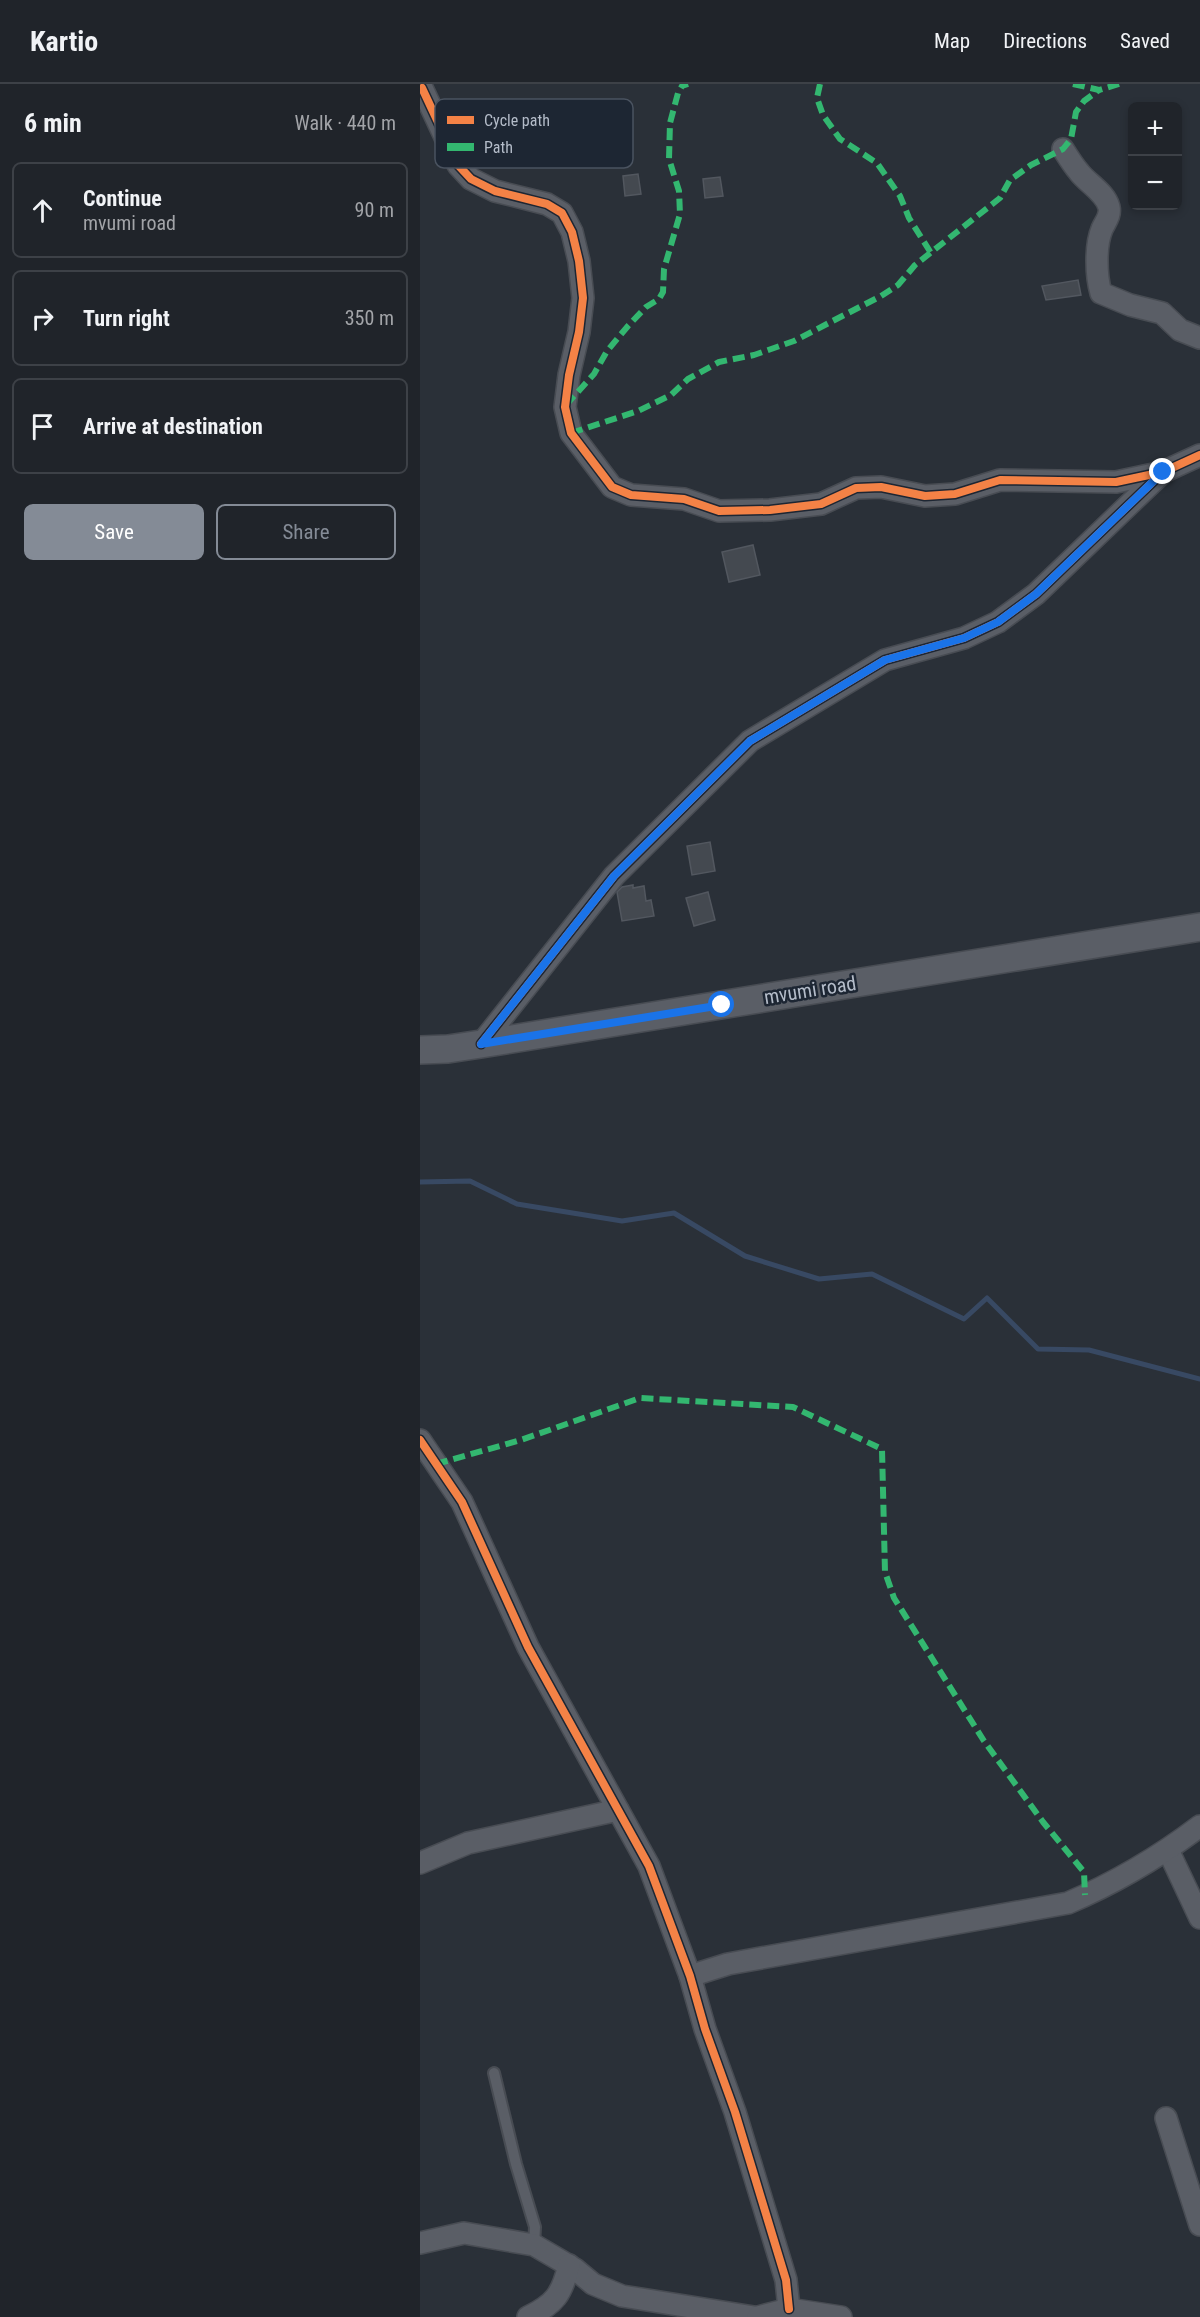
<!DOCTYPE html>
<html lang="en">
<head>
<meta charset="utf-8">
<style>
	:root { --surface:#20242a; --page:#2d3036; --text:#f1f3f6; --muted:#a2a4a8; --line:#3d4147; --accent:#848b96 }
	body { margin:0; font-family:"Roboto Condensed",sans-serif; background:var(--page); color:var(--text) }
	.controls { position:absolute; right:18px; top:18px; display:grid; overflow:hidden; border-radius:9px; box-shadow:0 3px 9px #0003 }
	.controls button { width:54px; height:54px; display:grid; place-items:center; padding:0; border:0; border-bottom:2px solid var(--line); background:var(--surface); color:var(--text); font:30px sans-serif }
	.stop { position:absolute; width:18px; height:18px; margin:-14px; border:4px solid #1a73e8; border-radius:50%; background:#fff }
	.stop.end { background:#1a73e8; border-color:#fff; box-shadow:0 2px 6px #0008 }
	.list { margin:0; padding:0; list-style:none }
	h2 { display:flex; justify-content:space-between; align-items:center; height:78px; margin:0; padding:0 24px; font-size:26px }
	h2 small { font-size:20px; font-weight:400; color:var(--muted) }
	.list li { display:grid; grid-template-columns:39px 1fr auto; gap:18px; align-items:center; box-sizing:border-box; height:96px; margin:0 12px 12px; padding:0 12px; border:2px solid var(--line); border-radius:9px }
	.list b { display:block; font-size:22px; white-space:nowrap }
	.list p { margin:0; font-size:20px; white-space:nowrap; color:var(--muted) }
	.list em { font-size:20px; font-style:normal; color:var(--muted) }
	.actions { display:flex; gap:12px; padding:18px 24px }
	.actions a { flex:1; padding:14px 0; border:2px solid var(--accent); border-radius:9px; text-align:center; font-size:21px; color:var(--accent) }
	.actions .main { background:var(--accent); color:#fff }
	.icon { flex:none; width:33px; height:33px; fill:none; stroke:currentColor; stroke-width:2; stroke-linecap:round; stroke-linejoin:round }
	.map { position:relative; flex:none; width:780px; height:2233px; overflow:hidden }
	header { display:flex; align-items:center; gap:36px; box-sizing:border-box; height:84px; padding:0 30px; background:var(--surface); border-bottom:2px solid var(--line) }
	header strong { font-size:28px }
	nav { display:flex; gap:33px; margin-inline-start:auto; font-size:21px }
	main { display:flex }
	aside { flex:1; background:var(--surface) }
	.map>svg:first-child { display:block }
	.lines { fill:none; stroke-linecap:round; stroke-linejoin:round }
	.stream { stroke:#384963; stroke-width:5 }
	.building { fill:#444950; stroke:#52575f; stroke-width:1.5 }
	.service-casing { stroke:#484c53; stroke-width:14 }
	.minor-casing { stroke:#484c53; stroke-width:24 }
	.tertiary-casing { stroke:#484c53; stroke-width:30 }
	.service { stroke:#5a5e66; stroke-width:10 }
	.minor { stroke:#5a5e66; stroke-width:21 }
	.tertiary { stroke:#5a5e66; stroke-width:27 }
	.quiet { stroke:#33b770; stroke-width:6; stroke-dasharray:12 6; stroke-linecap:butt }
	.cycleway-casing { stroke:#1d2633; stroke-width:11 }
	.cycleway { stroke:#f48246; stroke-width:8 }
	.route { stroke:#1a73e8; stroke-width:8 }
	.labels { text-anchor:middle; dominant-baseline:central; stroke-width:5; stroke-linejoin:round; paint-order:stroke }
	.street-label { font-size:20px; fill:#b4bcc9; stroke:#1d2633 }
	.key { fill:#1d2633; stroke:#4a5360; stroke-width:1.5 }
	.key-label { font-size:16px; fill:#b4bcc9 }
</style>
</head>
<body>
<header>
<strong>Kartio</strong>
<nav><a>Map</a><a>Directions</a><a>Saved</a></nav>
</header>
<main>
<aside>
<h2>6 min<small>Walk · 440 m</small></h2>
<ul class="list">
<li><svg class="icon" aria-label="ahead" viewBox="0 0 24 24"><path d="M12 20V5M6 11l6-6 6 6"/></svg><div><b>Continue</b><p>mvumi road</p></div><em>90 m</em></li>
<li><svg class="icon" aria-label="right" viewBox="0 0 24 24"><path d="M7 20v-9h11M14 6l5 5-5 5"/></svg><div><b>Turn right</b></div><em>350 m</em></li>
<li><svg class="icon" aria-label="arrive" viewBox="0 0 24 24"><path d="M6 21V4h12l-3 4 3 4H6"/></svg><div><b>Arrive at destination</b></div></li>
</ul>
<div class="actions"><a class="main">Save</a><a>Share</a></div>
</aside>
<div class="map">
<svg width="780" height="2233" viewBox="0 0 780 2233">
	<rect width="100%" height="100%" fill="#2a3038"/>
	<g class="lines">
		<polyline class="stream" points="0,1098 50,1097 97,1120 202,1137 254,1129 325,1172 399,1195 452,1190 544,1235 567,1214 618,1265 669,1266 780,1295"/>
	</g>
	<g class="building">
		<polygon points="218,90 221,110 205,112 203,92"/>
		<polygon points="300,93 303,112 285,114 283,95"/>
		<polygon points="658,196 661,211 626,216 622,202"/>
		<polygon points="333,461 340,491 309,498 302,468"/>
		<polygon points="290,758 295,787 272,791 267,762"/>
		<polygon points="213,801 213,804 224,802 226,817 231,816 234,832 202,837 197,808 202,803"/>
		<polygon points="288,808 295,836 274,842 266,814"/>
	</g>
	<g class="lines">
		<defs>
			<polyline id="service" points="74,1989 96,2080 115,2143 114,2161"/>
			<g id="minor">
				<polyline points="2,4 38,81 51,95 75,107 127,120 142,129 152,148 159,177 163,214 159,248 149,291 145,323 151,349 192,403 211,411 264,415 299,427 350,426 401,420 436,404 461,403 505,412 535,410 580,396 696,398 743,388"/>
				<path d="M643 65C648 73 653 81 659 88 667 99 685 108 689 123 691 132 685 138 682 145 675 162 676 192 681 209L710 221 742 229 760 246 780 254"/>
				<polyline points="61,960 194,792 330,657 465,576 544,554 578,538 616,510 743,388 780,371"/>
				<polyline points="0,1356 42,1418 108,1563 229,1782 270,1892 285,1945 315,2028 366,2196 369,2225"/>
				<polyline points="748,1766 780,1834"/>
				<polyline points="0,1779 48,1759 198,1726"/>
				<path d="M270 1892 308 1880 648 1819C695 1799 739 1773 780 1742"/>
				<polyline points="746,2034 780,2141"/>
				<polyline points="0,2159 44,2149 114,2161 155,2185 173,2200 202,2212 334,2233"/>
				<path d="M108 2233C135 2220 142 2210 149 2181"/>
				<polyline points="338,2233 369,2225 421,2233"/>
			</g>
			<polyline id="tertiary" points="0,966 28,965 61,960 780,843"/>
		</defs>
		<use href="#service" class="service-casing"/>
		<use href="#minor" class="minor-casing"/>
		<use href="#tertiary" class="tertiary-casing"/>
		<use href="#service" class="service"/>
		<use href="#minor" class="minor"/>
		<use href="#tertiary" class="tertiary"/>
		<g class="quiet">
			<polyline points="400,0 397,14 403,31 420,55 457,79 480,112 489,134 511,169"/>
			<polyline points="653,0 679,6 699,0"/>
			<polyline points="146,321 174,290 187,267 208,242 226,223 239,215 243,208 244,185 260,130 259,107 249,75 250,39 258,9 262,2 268,0"/>
			<polyline points="151,349 218,327 251,311 268,295 299,278 334,271 374,257 461,212 478,201 495,181 580,114 590,96 611,81 643,65 651,55 656,28 664,17 679,6"/>
			<polyline points="16,1380 101,1356 220,1314 373,1323 462,1365 465,1488 474,1514 564,1657 623,1738 664,1788 665,1811"/>
		</g>
		<defs>
			<g id="cycleway">
				<polyline points="2,4 38,81 51,95 75,107 127,120 142,129 152,148 159,177 163,214 159,248 149,291 145,323 151,349 192,403 211,411 264,415 299,427 350,426 401,420 436,404 461,403 505,412 535,410 580,396 696,398 743,388"/>
				<polyline points="61,960 194,792 330,657 465,576 544,554 578,538 616,510 743,388 780,371"/>
				<polyline points="0,1356 42,1418 108,1563 229,1782 270,1892 285,1945 315,2028 366,2196 369,2225"/>
			</g>
		</defs>
		<use href="#cycleway" class="cycleway-casing"/>
		<use href="#cycleway" class="cycleway"/>
	</g>
	<g class="lines">
		<polyline class="route" points="302,921 61,960 194,792 330,657 465,576 544,554 578,538 616,510 743,388"/>
	</g>
	<g class="labels">
		<g class="street-label">
			<text transform="translate(390 906) rotate(-9)">mvumi road</text>
		</g>
	</g>
	<rect x="15" y="15" width="198" height="69" rx="9" class="key"/>
	<rect x="27" y="32" width="27" height="8" fill="#f48246"/>
	<rect x="27" y="59" width="27" height="8" fill="#33b770"/>
	<g class="key-label">
		<text x="64" y="42">Cycle path</text>
		<text x="64" y="69">Path</text>
	</g>
</svg>
<div class="controls">
<button>+</button>
<button>−</button>
</div>
<div class="stop" style="left:302px;top:921px"></div>
<div class="stop end" style="left:743px;top:388px"></div>
</div>
</main>
</body>
</html>
